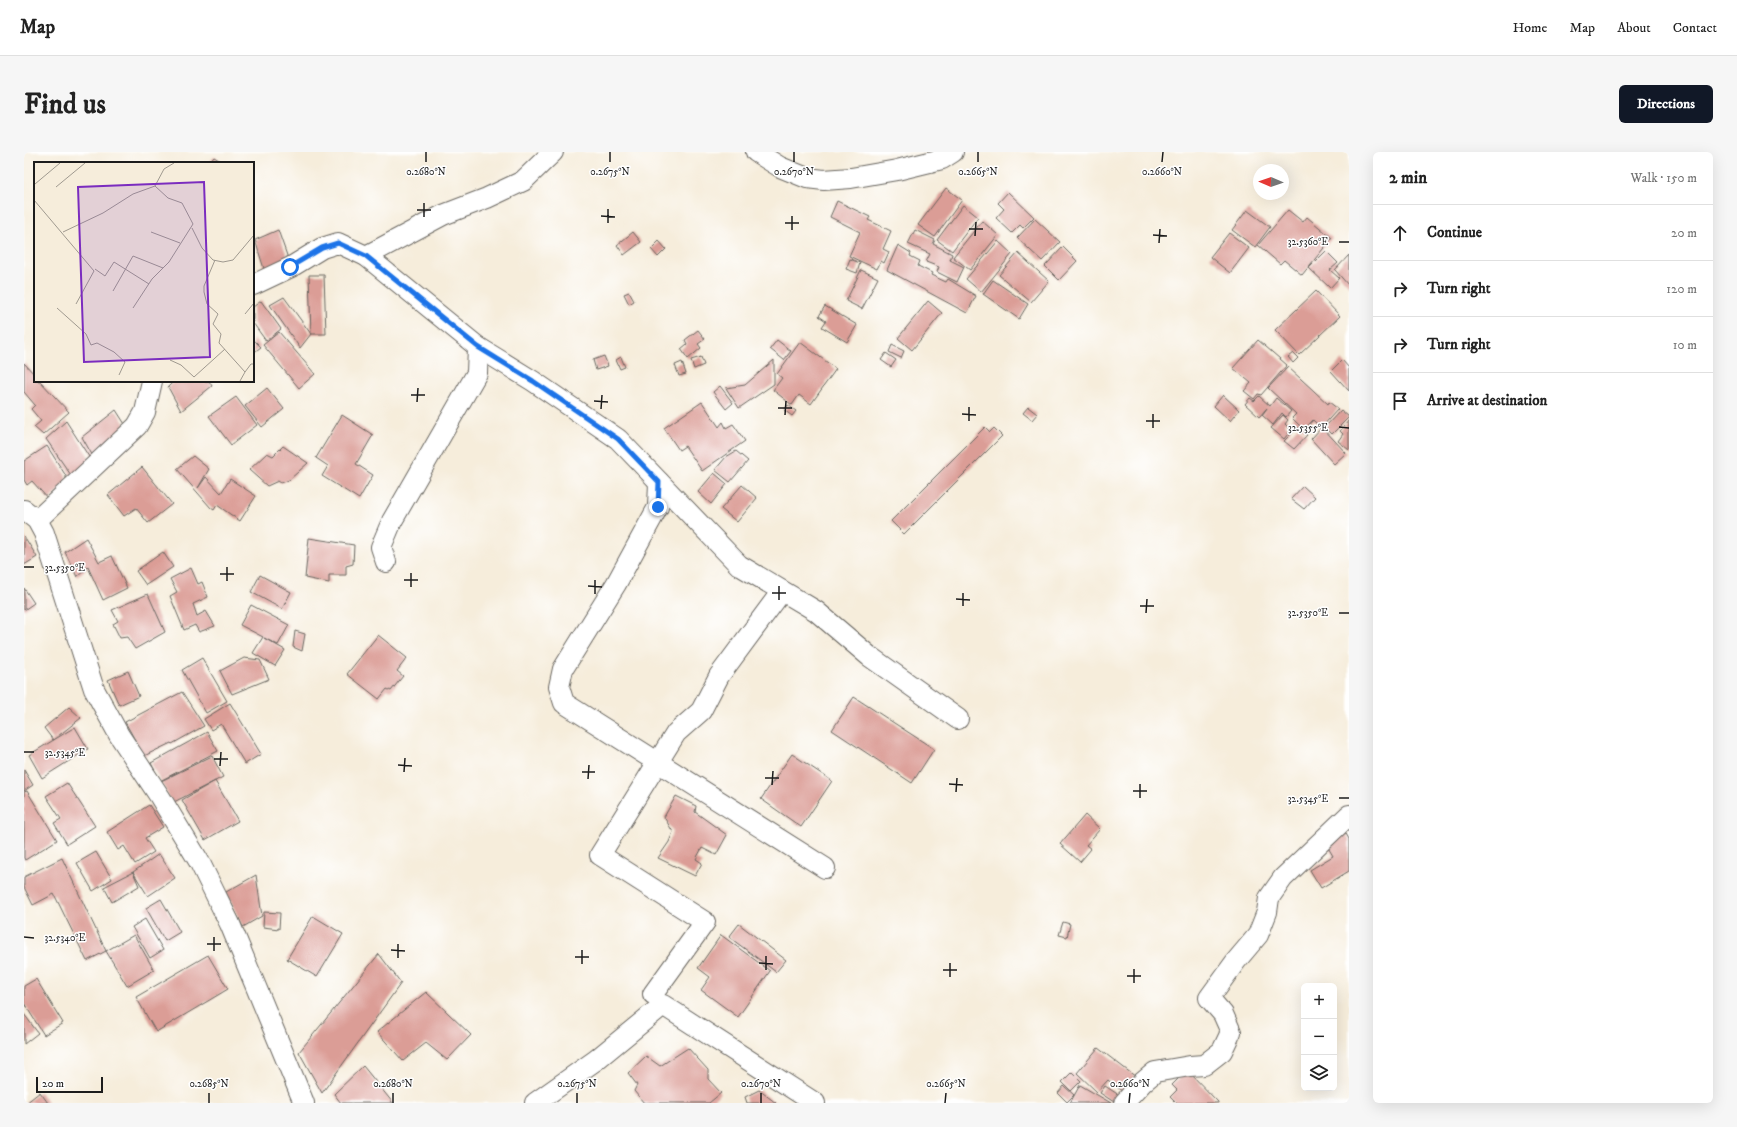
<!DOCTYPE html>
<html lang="en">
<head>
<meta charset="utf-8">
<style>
	:root { --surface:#fff; --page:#f6f6f6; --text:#222; --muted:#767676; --line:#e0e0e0; --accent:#111827 }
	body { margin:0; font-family:"IM FELL DW Pica",serif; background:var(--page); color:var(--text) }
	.controls { position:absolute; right:12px; bottom:12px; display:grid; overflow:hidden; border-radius:6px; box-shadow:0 4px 16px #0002 }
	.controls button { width:36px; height:36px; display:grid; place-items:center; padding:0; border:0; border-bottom:1px solid var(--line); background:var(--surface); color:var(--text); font:20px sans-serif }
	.compass { position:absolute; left:1229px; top:12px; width:36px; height:36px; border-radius:50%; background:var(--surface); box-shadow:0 4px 16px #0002; rotate:272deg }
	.scale { position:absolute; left:12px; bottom:10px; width:67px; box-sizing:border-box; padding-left:4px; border:2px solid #1c1c1c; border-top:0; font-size:11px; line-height:14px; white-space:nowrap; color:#1c1c1c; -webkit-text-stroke:3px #fff; paint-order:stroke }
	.stop { position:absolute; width:12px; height:12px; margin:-9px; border:3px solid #1a73e8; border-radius:50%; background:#fff }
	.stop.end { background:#1a73e8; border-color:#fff; box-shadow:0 1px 4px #0008 }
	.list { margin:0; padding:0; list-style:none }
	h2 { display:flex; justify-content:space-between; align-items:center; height:52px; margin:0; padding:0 16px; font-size:17px }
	h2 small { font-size:13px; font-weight:400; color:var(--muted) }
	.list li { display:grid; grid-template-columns:26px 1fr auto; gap:12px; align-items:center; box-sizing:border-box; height:56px; padding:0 16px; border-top:1px solid var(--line) }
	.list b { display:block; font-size:15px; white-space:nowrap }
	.list em { font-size:13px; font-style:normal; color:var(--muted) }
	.icon { flex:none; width:22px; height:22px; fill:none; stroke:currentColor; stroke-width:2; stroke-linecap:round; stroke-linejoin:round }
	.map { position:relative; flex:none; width:1325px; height:951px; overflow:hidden; border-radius:6px }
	header { display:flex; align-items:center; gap:24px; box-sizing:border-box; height:56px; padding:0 20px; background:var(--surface); border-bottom:1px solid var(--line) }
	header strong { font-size:19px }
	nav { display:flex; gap:22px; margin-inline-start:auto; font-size:14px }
	.intro { display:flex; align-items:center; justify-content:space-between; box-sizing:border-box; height:96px; padding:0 24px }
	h1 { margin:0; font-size:28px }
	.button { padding:10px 18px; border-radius:6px; background:var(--accent); color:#fff; font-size:14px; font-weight:700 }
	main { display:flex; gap:24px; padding:0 24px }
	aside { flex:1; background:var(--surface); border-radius:6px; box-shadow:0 4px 16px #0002 }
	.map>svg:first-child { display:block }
	.building { fill:#db9d96 }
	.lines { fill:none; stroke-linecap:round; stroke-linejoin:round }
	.street-casing { stroke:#68655f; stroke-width:22 }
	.street { stroke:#fff; stroke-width:20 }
	.route { stroke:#1a73e8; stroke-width:5 }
	.ticks { fill:none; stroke:#1c1c1c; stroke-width:1.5 }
	.inset-road { fill:none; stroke:#9f998f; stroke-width:1 }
	.view { fill:#7b2cbf; fill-opacity:0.15; stroke:#7b2cbf; stroke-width:2 }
	.inset-edge { fill:none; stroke:#1c1c1c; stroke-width:2 }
	.ticks-label { font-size:10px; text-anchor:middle; fill:#1c1c1c; stroke:#fff; stroke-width:3; stroke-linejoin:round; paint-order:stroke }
</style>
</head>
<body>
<header>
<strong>Map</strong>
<nav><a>Home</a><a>Map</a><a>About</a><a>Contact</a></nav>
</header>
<div class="intro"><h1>Find us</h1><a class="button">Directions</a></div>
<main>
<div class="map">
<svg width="1325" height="951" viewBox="0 0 1325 951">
	<rect width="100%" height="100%" fill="#fff"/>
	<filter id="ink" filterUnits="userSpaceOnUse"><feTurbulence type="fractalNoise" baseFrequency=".025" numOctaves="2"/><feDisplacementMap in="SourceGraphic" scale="8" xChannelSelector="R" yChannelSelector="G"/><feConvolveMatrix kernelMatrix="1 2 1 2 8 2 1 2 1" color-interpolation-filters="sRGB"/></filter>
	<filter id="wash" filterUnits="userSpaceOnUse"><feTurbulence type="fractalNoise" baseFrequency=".012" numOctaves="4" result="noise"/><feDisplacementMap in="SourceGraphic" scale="16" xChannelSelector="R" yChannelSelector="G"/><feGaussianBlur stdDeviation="0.9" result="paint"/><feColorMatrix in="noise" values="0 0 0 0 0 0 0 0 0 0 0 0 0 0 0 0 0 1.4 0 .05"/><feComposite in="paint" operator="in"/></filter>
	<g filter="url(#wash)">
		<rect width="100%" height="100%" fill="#f6eddb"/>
		<g id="blocks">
			<g class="building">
				<polygon points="190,5 200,11 185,11"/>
				<polygon points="922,36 938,48 911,85 894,73"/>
				<polygon points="984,40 1010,65 999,76 996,73 988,81 972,66 980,57 974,51"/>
				<polygon points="813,49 846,65 844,68 867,79 859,97 865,100 860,111 857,109 853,117 825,104 836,80 806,65"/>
				<polygon points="939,53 954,65 928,99 913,88"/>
				<polygon points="1223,58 1246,75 1231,95 1208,78"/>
				<polygon points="1264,58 1279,70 1283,65 1308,86 1278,123 1260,108 1256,112 1234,93"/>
				<polygon points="1011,67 1036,90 1018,109 993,86"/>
				<polygon points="958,69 974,83 946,118 929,105"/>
				<polygon points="254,78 267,115 242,123 231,88"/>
				<polygon points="891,78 911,88 909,92 928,102 926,108 940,115 933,130 913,120 915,115 902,110 906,102 884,92"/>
				<polygon points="609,80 617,90 600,103 593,93"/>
				<polygon points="1205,81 1225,96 1206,121 1186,105"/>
				<polygon points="635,89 642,97 634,105 627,97"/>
				<polygon points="974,89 988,102 957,140 942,127"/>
				<polygon points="874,93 887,101 886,104 896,109 894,114 908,121 907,123 922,130 924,127 952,144 943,161 863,118"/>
				<polygon points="1039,95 1053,109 1035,128 1021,114"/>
				<polygon points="1302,99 1314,111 1306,118 1315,126 1306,136 1285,116"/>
				<polygon points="994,101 1025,129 1007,150 975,123"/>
				<polygon points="1325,103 1325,134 1311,118"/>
				<polygon points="826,107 836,111 833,121 822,117"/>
				<polygon points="837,118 854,126 838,157 822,149"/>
				<polygon points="285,123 300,123 302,182 287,182"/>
				<polygon points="969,128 1004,152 995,167 959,142"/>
				<polygon points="1292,139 1316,164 1275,203 1251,178"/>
				<polygon points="605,140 610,149 605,152 600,142"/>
				<polygon points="260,145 287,182 276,196 246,153"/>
				<polygon points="237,149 257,177 242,189 229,171 229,155"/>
				<polygon points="904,149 918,161 888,198 874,186"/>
				<polygon points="801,154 833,173 823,190 798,175 802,169 795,164"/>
				<polygon points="674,178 681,187 674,192 677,196 664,207 657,197 663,192 661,188"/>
				<polygon points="255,180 291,222 275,236 239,193"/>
				<polygon points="229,187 237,195 229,201"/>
				<polygon points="753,188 767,199 760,208 746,197"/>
				<polygon points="1234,188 1263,213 1237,243 1234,242 1230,247 1220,239 1227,231 1209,216"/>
				<polygon points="776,190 812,217 787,252 775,243 768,253 749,238 758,226 753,222"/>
				<polygon points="868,193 880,199 877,206 865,200"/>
				<polygon points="862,201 872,208 867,215 857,208"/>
				<polygon points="1269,201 1274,206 1269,211 1264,205"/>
				<polygon points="580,204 584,214 572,218 569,208"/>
				<polygon points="597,205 601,215 596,217 592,208"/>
				<polygon points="677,205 680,213 670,217 667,208"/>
				<polygon points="750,208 750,232 715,256 702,236 721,233"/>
				<polygon points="1318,208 1325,216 1325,239 1307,219"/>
				<polygon points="658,210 662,222 655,224 651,213"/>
				<polygon points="0,211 11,223 11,229 16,229 45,260 19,283 10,275 17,269 7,257 11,253 0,240"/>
				<polygon points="1264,215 1304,252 1305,250 1314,257 1297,276 1289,268 1280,278 1268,266 1272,262 1244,236"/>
				<polygon points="150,229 185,229 188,234 157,259 144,235"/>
				<polygon points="696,234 709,251 702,257 689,240"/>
				<polygon points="243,236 260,257 238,275 221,254"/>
				<polygon points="1199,243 1215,258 1206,269 1190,254"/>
				<polygon points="1235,244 1246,254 1252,246 1267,259 1262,265 1258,261 1249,273 1238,263 1243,256 1235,265 1221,252 1226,246 1230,249"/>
				<polygon points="212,245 233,273 207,293 185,264"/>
				<polygon points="678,250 695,275 699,270 702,276 709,272 721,289 678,319 661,294 655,298 640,276"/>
				<polygon points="764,253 772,259 768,264 760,258"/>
				<polygon points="1004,255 1013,262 1008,268 999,261"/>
				<polygon points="92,258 106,280 71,308 58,285"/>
				<polygon points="1317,258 1325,265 1308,282 1301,275"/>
				<polygon points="318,263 349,283 332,312 349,323 335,347 298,324 304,314 292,306"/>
				<polygon points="1259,263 1264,268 1261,272 1267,278 1260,287 1247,276"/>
				<polygon points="1325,268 1325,298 1314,289 1319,282 1316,279"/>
				<polygon points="42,269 69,311 49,326 22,287"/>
				<polygon points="961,275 966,280 970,276 978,284 880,382 867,369"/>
				<polygon points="1274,275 1283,283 1270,297 1260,289"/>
				<polygon points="1298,275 1322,301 1310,312 1287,287"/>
				<polygon points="23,294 42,324 42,331 25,348 8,329 3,333 0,328 0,309"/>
				<polygon points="259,294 284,311 265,328 257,331 254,329 243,334 225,318 243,301 249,304"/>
				<polygon points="712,299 724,309 706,330 691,318 702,305"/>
				<polygon points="169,304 185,317 174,336 182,325 197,341 206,327 232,344 216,369 193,353 190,358 187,356 153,317"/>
				<polygon points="118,315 148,352 124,371 112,356 100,364 84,343"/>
				<polygon points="690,321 703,332 687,352 674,340"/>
				<polygon points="718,333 733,346 713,370 697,357"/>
				<polygon points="1279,334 1291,345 1280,357 1267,347"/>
				<polygon points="0,384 13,405 0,413"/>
				<polygon points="62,386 75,410 88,404 103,436 79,448 64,415 53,425 41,400"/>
				<polygon points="285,386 330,393 329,412 322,414 322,423 305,423 305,431 281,426"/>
				<polygon points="139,400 149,415 122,433 112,419"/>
				<polygon points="167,416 174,432 178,430 184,445 169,452 173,464 182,459 191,474 175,480 171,473 160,478 146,444 153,440 146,427"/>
				<polygon points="236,423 267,440 258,457 227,440"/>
				<polygon points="0,436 10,451 0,458"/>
				<polygon points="124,442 141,480 111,497 103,485 96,486 89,472 94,469 88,458"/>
				<polygon points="227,453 265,473 254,493 240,486 261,498 251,514 229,501 239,485 216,473"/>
				<polygon points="271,479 281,482 278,499 269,495"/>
				<polygon points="354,483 383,506 373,519 379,524 367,539 363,537 355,547 323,522"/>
				<polygon points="178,506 203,549 182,561 158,518"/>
				<polygon points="220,506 236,508 245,527 208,542 196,519"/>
				<polygon points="104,519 115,544 95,553 84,528"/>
				<polygon points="158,540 180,574 148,592 147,591 120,604 101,570"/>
				<polygon points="830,545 910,597 888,631 808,578"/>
				<polygon points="206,551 237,602 221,612 197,572 187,578 180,567"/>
				<polygon points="45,555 57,566 29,588 20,576"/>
				<polygon points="51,575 64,597 18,626 5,603"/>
				<polygon points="183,580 194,599 136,629 127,611"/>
				<polygon points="768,602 808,629 777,675 737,647"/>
				<polygon points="188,604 199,625 148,651 137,629"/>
				<polygon points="0,618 9,633 0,639"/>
				<polygon points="191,629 214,669 181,688 158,648"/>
				<polygon points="43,631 71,674 43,692 30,671 37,667 22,644"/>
				<polygon points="3,639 33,688 1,708 0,706 0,640"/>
				<polygon points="652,644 672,654 671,660 703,683 692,703 678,696 672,707 678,711 671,724 634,706 645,690 649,680 640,665"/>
				<polygon points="125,653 139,675 121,686 130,700 111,712 100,694 94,698 83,680"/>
				<polygon points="1061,663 1076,677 1062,693 1067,697 1056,710 1036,692"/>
				<polygon points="1321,680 1325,687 1325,719 1297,736 1286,718 1309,704 1302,692"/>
				<polygon points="72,700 88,727 69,739 53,711"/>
				<polygon points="135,702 151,726 124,744 109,720 115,734 88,750 80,735 109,720"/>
				<polygon points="38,706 82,799 110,783 130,818 103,834 82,799 63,809 30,742 9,753 0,735 0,725"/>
				<polygon points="232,723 238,764 219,775 202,740"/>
				<polygon points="137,747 156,780 141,789 122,756"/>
				<polygon points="240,760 256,761 255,777 239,775"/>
				<polygon points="289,764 319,782 293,825 263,807"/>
				<polygon points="121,767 139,798 126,806 108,775"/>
				<polygon points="1039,770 1046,772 1043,785 1035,783"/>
				<polygon points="715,772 762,808 752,820 705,785"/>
				<polygon points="697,783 746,819 714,865 677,838 686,825 674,816"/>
				<polygon points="355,802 377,831 298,941 275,900"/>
				<polygon points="184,803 204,837 132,880 112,845"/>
				<polygon points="12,827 39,871 20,883 0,851 0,834"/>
				<polygon points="402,840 447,883 423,908 402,891 379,909 353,880"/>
				<polygon points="0,862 14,881 0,892"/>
				<polygon points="664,896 684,918 684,927 697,941 685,951 620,951 610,939 613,933 604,921 622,904 636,914"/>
				<polygon points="1074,896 1112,925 1099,940 1084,928 1073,940 1053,921"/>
				<polygon points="339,914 369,951 317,951 310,942"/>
				<polygon points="1163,918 1194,950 1194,951 1152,951 1146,945 1153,938 1148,933"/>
				<polygon points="1048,920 1057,929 1047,939 1038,930"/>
				<polygon points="1056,933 1087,951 1046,951"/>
				<polygon points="1040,934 1050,943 1043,950 1034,941"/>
				<polygon points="1081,934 1095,943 1090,950 1076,941"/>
				<polygon points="735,938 752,951 723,951 721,945"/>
				<polygon points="16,940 24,951 2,951"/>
			</g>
		</g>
	</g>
	<g filter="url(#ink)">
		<use href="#blocks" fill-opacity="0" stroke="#68655f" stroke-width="1"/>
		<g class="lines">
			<defs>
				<g id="street">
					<polyline points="732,0 756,15 783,26 800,28 827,26 873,18 918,7 929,0"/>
					<polyline points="342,104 419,63 463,46 499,29 529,0"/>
					<polyline points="229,133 267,115 298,96 314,91 342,104 454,195 509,229 594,287 715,413 792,459 845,504 934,567"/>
					<polyline points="635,330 634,355 592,432 539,517 535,535 540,551 801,716"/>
					<polyline points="0,358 13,368 20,381 70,537 95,583 136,645 176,711 206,772 280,951"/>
					<polyline points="13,368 113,274 121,260 128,229"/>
					<polyline points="362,410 357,395 368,369 453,221 454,195"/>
					<polyline points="629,842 681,770 576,703 652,581 677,559 695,524 758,439"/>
					<polyline points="511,951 572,908 639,853 791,951"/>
					<polyline points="1100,951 1119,930 1131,920 1166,914 1180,913 1198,899 1207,880 1199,862 1185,846 1212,809 1234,783 1243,760 1245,746 1259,726 1325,663"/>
				</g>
			</defs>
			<use href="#street" class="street-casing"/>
			<use href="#street" class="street"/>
		</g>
	</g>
	<g class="lines" filter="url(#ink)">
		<polyline class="route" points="266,115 298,96 314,91 342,104 454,195 509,229 594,287 635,330 634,355"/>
	</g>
	<path class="ticks" d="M402 10V0M586 10V0M770 10V0M954 10V0M1138 10 1139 0M393 58H407M577 64 591 65M400 65V51M584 71V57M761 71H775M945 77H959M768 78V64M1129 83 1143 84M951 84 952 70M1315 90H1325M1135 91 1136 77M387 243H401M570 249 584 250M393 250 394 236M754 256H768M577 257 578 243M938 262 952 263M761 263 762 249M945 269V255M1122 269H1136M1315 275 1325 276M1129 276V262M0 415H10M196 422H210M380 428H394M203 429V415M564 434 578 435M387 435V421M748 441H762M571 442V428M932 447 946 448M755 448V434M939 454V441M1116 454H1130M1122 461 1123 447M1315 461H1325M0 600H10M190 607H204M374 613 388 614M196 614 197 600M380 620 381 606M558 620H571M741 626H755M564 627 565 613M925 632 939 633M748 633 749 619M1109 639H1123M932 640 933 626M1116 646V632M1315 646H1325M0 785 10 786M183 792H197M367 798 381 799M190 799V785M551 805H565M374 806V792M735 811 749 812M558 812V798M742 818V804M919 818H933M1103 824H1117M926 825V811M1110 831V817M185 951V941M369 951V941M553 951V941M737 951V941M921 951 922 941M1105 951 1106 941"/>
	<g transform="translate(10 10)">
		<rect width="220" height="220" fill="#f6eddb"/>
		<path class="inset-road" d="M1 22 26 1M22 25 51 1M0 38 60 109 42 142M158 66 168 86 179 98 189 100 199 98 220 73M29 70 69 51 99 32 121 24 130 7 140 1M117 70 146 81M181 98 170 124V130L173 142 184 152 179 162 187 172 185 181 211 210 206 219M61 107 71 114 80 100 115 122M79 129 99 94 129 106M23 146 52 172 57 183 63 181 80 190 91 200 85 213M99 146 118 117 135 100 159 62 148 41 134 36 121 24M211 152 220 141M136 198 147 203 160 215 191 187M211 210 217 202H220"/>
		<path class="view" d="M170 20 176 195 50 200 44 25Z"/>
		<rect width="220" height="220" class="inset-edge"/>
	</g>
	<g class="ticks-label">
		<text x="402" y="23">0.2680°N</text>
		<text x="586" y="23">0.2675°N</text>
		<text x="770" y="23">0.2670°N</text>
		<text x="954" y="23">0.2665°N</text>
		<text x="1138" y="23">0.2660°N</text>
		<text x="1284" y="93">32.5360°E</text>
		<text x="1284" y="279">32.5355°E</text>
		<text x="41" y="419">32.5350°E</text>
		<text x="1284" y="464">32.5350°E</text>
		<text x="41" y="604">32.5345°E</text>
		<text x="1284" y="650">32.5345°E</text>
		<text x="41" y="789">32.5340°E</text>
		<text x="185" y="935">0.2685°N</text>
		<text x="369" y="935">0.2680°N</text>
		<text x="553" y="935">0.2675°N</text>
		<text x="737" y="935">0.2670°N</text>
		<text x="922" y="935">0.2665°N</text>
		<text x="1106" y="935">0.2660°N</text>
	</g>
</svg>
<div class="controls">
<button>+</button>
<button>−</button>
<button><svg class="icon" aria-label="layers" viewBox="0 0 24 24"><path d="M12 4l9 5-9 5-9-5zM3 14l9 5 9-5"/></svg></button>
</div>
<svg class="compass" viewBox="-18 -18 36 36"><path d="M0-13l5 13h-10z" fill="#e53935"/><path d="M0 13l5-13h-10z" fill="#767676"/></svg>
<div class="scale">20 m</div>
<div class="stop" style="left:266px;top:115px"></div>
<div class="stop end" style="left:634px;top:355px"></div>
</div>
<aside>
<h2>2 min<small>Walk · 150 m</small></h2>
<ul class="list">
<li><svg class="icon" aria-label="ahead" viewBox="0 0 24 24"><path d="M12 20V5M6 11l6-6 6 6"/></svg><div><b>Continue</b></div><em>20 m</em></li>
<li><svg class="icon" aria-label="right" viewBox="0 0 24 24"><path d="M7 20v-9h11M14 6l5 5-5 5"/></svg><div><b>Turn right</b></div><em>120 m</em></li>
<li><svg class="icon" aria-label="right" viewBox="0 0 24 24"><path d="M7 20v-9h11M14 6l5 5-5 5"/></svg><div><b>Turn right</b></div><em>10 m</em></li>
<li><svg class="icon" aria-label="arrive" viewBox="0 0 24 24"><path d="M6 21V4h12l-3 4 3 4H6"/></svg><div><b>Arrive at destination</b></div></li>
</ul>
</aside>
</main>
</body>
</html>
